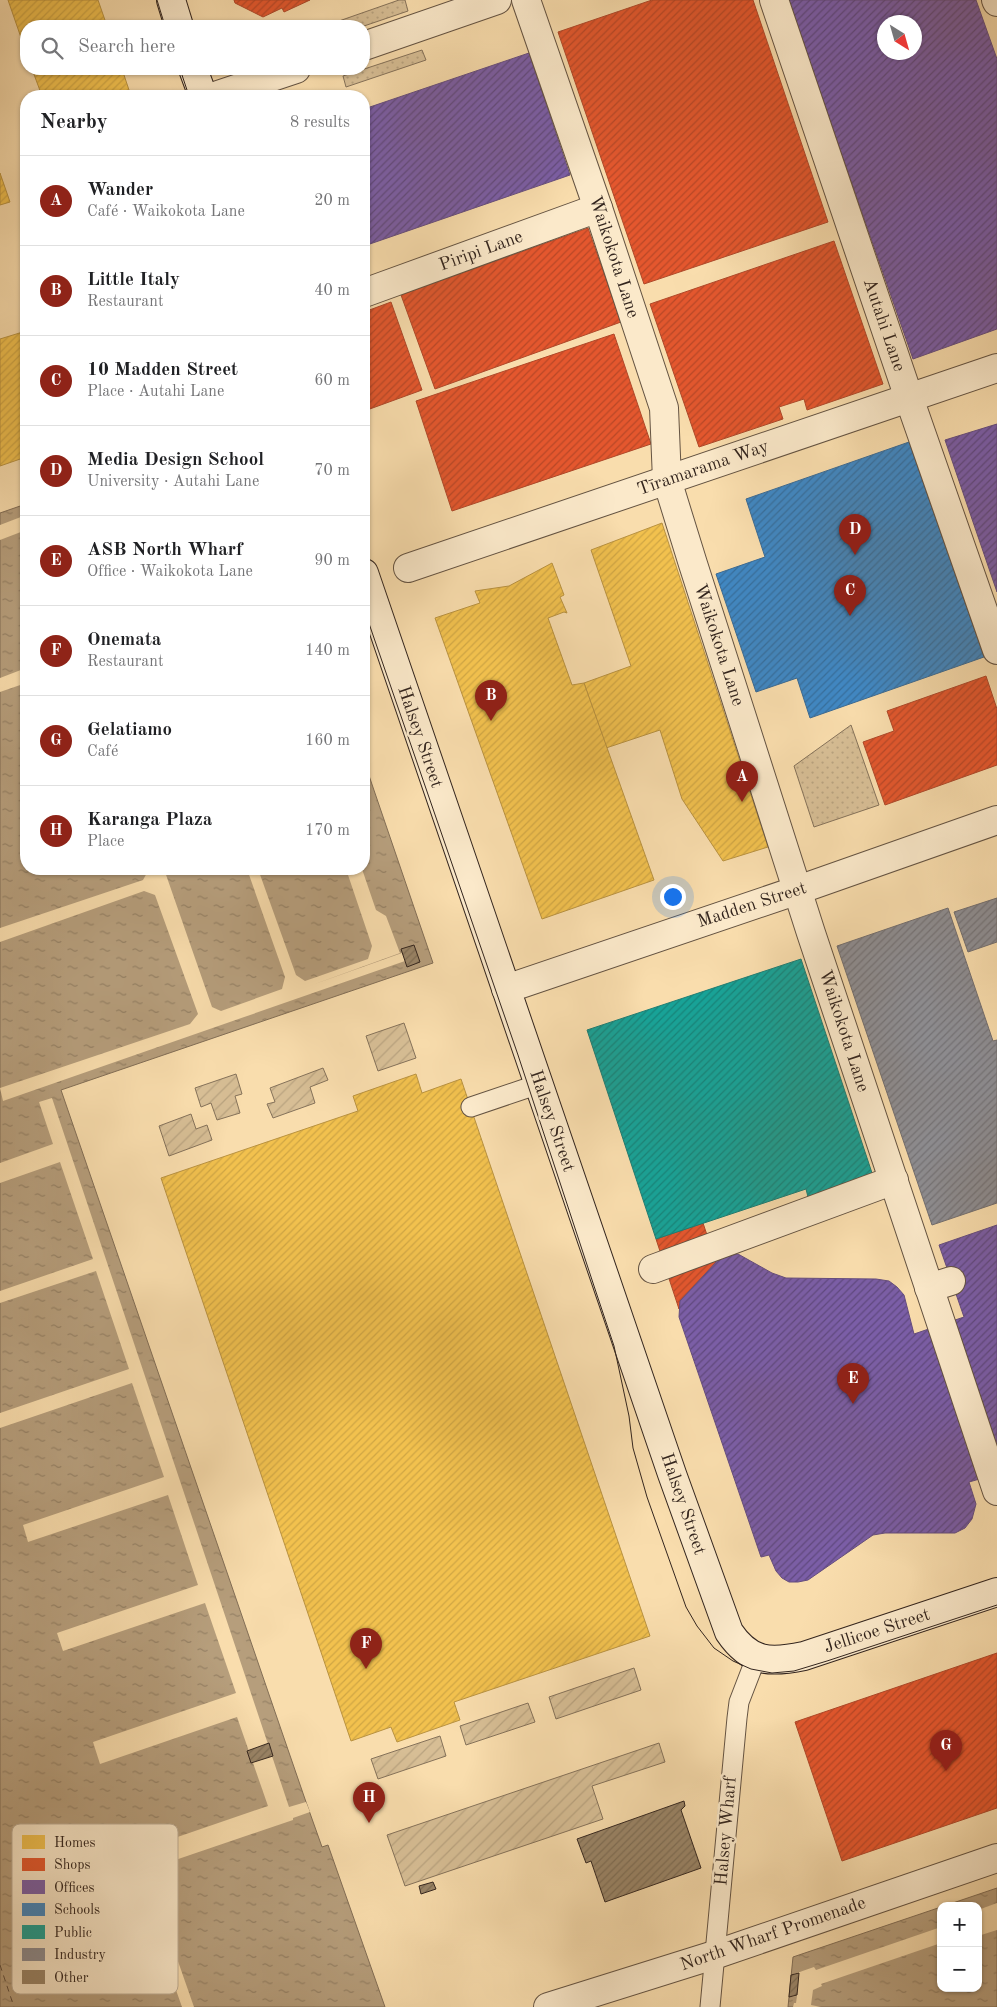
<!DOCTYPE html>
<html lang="en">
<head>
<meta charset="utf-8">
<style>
	:root { --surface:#fff; --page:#f6f6f6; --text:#202124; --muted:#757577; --line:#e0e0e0; --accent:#8f2418 }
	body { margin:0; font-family:"Old Standard TT",serif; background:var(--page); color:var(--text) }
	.controls { position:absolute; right:15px; bottom:15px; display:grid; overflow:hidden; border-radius:10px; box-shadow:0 1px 4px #0004 }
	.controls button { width:45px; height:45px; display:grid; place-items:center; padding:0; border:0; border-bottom:1px solid var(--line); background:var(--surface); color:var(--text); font:25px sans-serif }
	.compass { position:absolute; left:877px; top:15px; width:45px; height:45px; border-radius:50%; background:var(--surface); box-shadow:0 1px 4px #0004; rotate:143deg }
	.you { position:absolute; left:672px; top:896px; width:18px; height:18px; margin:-12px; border:4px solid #fff; border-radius:50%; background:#1a73e8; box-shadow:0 0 0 8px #1a73e833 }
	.badge { display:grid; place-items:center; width:32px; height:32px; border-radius:50%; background:var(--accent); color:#fff; font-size:16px; font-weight:700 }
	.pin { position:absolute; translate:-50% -41px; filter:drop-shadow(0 1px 2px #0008) }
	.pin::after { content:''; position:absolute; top:26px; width:18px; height:15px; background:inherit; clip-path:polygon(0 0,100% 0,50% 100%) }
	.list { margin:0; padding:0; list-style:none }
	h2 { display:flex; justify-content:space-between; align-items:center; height:65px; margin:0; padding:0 20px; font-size:21px }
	h2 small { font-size:16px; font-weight:400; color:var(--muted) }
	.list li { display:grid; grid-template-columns:32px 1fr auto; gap:15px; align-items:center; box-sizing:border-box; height:90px; padding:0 20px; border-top:1px solid var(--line) }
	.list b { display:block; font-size:19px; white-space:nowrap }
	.list p { margin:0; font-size:16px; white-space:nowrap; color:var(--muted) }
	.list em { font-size:16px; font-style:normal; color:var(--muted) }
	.icon { flex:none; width:28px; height:28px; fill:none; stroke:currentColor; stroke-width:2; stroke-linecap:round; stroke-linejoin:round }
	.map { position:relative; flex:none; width:997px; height:2007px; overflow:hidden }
	.search { position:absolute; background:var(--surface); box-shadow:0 1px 4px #0004; left:20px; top:20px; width:350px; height:55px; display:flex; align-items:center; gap:12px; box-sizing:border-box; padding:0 18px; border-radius:20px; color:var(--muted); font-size:19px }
	.panel { position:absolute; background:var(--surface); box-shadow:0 1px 4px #0004; left:20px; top:90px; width:350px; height:785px; border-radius:20px }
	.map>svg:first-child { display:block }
	.grass { fill:url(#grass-dots); stroke:#85725a }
	.garden { fill:url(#garden-furrows); stroke:#85725a }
	.water { fill:url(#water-ripples); stroke:#826e56 }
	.pier { fill:#f9ddad }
	.homes { fill:url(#homes-hatch); stroke:#b99240 }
	.shops { fill:url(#shops-hatch); stroke:#af4829 }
	.offices { fill:url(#offices-hatch); stroke:#654d7e; fill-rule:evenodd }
	.schools { fill:url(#schools-hatch); stroke:#3b6a93 }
	.public { fill:url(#public-hatch); stroke:#1f7d73 }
	.industry { fill:url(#industry-hatch); stroke:#726e6f }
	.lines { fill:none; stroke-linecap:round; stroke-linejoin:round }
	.ferry { stroke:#614f3f; stroke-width:1; stroke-dasharray:6 5; stroke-linecap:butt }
	.building { fill:url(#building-hatch); stroke:#33251e }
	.lane-casing { stroke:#645342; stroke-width:21 }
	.street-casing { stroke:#645342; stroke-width:30 }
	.secondary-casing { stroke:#33251e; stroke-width:30 }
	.lane { stroke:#fbe9ca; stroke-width:19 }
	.street { stroke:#fbe9ca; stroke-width:28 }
	.secondary { stroke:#fbe9ca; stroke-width:28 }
	.tram { stroke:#33251e; stroke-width:1 }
	.labels { text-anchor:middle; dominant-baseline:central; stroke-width:5; stroke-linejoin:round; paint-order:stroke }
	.street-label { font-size:18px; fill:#33251e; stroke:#fbe9ca }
	.key { fill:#fbe9ca; stroke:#bfae96; stroke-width:1 }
	.key-label { font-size:14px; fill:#33251e }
</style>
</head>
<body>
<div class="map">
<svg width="997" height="2007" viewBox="0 0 997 2007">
	<defs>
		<pattern id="grass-dots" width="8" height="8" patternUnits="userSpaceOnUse" patternTransform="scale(1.25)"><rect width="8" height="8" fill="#d7be95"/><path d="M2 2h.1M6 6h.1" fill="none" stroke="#b9a380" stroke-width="1.8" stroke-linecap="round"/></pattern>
		<pattern id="garden-furrows" width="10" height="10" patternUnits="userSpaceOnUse" patternTransform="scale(1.25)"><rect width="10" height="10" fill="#d7be95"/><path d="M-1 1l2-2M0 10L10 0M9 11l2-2" fill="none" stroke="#b9a380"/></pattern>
		<pattern id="water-ripples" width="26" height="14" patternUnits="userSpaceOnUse" patternTransform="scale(1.25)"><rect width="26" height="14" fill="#b69e7c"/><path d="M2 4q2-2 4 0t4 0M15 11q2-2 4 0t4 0" fill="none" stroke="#958165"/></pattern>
		<pattern id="homes-hatch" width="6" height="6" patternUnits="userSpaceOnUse" patternTransform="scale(1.25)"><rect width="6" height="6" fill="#f2c14e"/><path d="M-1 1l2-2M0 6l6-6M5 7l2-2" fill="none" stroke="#d0a644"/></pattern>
		<pattern id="shops-hatch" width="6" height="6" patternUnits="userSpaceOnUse" patternTransform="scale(1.25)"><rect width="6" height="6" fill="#e4572e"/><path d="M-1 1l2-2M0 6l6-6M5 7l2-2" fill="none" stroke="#b94827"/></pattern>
		<pattern id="offices-hatch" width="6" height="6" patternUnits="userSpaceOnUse" patternTransform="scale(1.25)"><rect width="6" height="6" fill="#7b5ea7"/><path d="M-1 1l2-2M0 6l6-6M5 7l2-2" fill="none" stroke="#604980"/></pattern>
		<pattern id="schools-hatch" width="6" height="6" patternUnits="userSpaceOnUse" patternTransform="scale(1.25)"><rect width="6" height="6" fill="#3f88c5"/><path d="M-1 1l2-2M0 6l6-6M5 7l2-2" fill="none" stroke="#356f9f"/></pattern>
		<pattern id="public-hatch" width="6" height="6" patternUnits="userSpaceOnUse" patternTransform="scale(1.25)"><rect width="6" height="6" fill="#17a398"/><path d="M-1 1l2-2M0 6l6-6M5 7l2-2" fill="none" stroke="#15857b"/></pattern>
		<pattern id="industry-hatch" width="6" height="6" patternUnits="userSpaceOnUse" patternTransform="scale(1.25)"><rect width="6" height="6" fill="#8d8d92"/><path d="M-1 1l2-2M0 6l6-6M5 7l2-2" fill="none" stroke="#747377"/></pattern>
		<pattern id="building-hatch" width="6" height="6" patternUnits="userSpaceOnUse" patternTransform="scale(1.25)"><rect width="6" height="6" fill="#9a8568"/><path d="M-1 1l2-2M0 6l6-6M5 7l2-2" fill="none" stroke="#7e6d55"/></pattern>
	</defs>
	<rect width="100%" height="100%" fill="#f9ddad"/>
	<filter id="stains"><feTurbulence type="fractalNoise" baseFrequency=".004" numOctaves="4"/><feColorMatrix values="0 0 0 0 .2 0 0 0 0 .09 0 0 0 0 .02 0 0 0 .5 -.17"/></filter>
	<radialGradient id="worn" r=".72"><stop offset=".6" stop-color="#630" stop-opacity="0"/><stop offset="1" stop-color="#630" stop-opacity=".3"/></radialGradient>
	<g class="grass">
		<polygon points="399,0 405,0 408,11 364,26 340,26 339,21"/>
		<polygon points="422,50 426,60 346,87 343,76"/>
		<polygon points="851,725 879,805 814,827 794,766"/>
	</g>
	<g class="garden">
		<polygon points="404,1023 416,1058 378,1071 366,1036"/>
		<polygon points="323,1068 328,1080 310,1087 315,1103 273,1118 267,1104 275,1102 270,1088"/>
		<polygon points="236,1074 242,1094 235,1096 240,1113 217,1120 211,1103 201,1107 195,1088"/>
		<polygon points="191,1114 196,1129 207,1125 212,1140 169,1156 159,1126"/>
		<polygon points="634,1668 641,1690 556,1719 549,1697"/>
		<polygon points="528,1703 535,1722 466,1745 460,1726"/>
		<polygon points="440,1736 446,1756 378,1779 371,1759"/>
		<polygon points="659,1743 665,1762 592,1786 603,1819 405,1886 387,1835"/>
	</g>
	<g class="water">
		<polygon points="26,504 26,869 364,869 364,761 433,963 61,1090 306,1802 322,1847 328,1845 385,2007 0,2007 0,513"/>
		<polygon points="997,1888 997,2007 788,2007 793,1957 941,1907 941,1988 978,1988 978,1906 944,1906"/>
	</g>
	<g class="pier">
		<polygon points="26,515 26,530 0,540 0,525"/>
		<polygon points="26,668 26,683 0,692 0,678"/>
		<polygon points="148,869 164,869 212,1007 221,1011 282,989 285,977 247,869 258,869 296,975 305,981 368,959 372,946 346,869 362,869 376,910 386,916 400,953 312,985 402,953 405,961 3,1101 0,1088 190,1024 198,1014 155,895 144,891 0,942 0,928 143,880 148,871"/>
		<polygon points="52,1098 289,1807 306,1802 310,1812 293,1818 293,1820 146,1870 194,2007 182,2007 128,1854 268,1806 237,1717 100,1764 93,1742 236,1693 205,1603 63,1651 57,1633 198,1585 168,1495 28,1542 23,1525 164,1477 132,1383 0,1428 0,1413 129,1369 96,1271 0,1303 0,1291 93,1259 60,1162 0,1183 0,1163 53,1144 39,1102"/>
		<polygon points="997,1903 997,1930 978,1936 978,1910"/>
		<polygon points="941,1927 941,1943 821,1984 822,1986 813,1990 811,2005 821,2007 793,2007 794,2003 796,2003 797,1996 789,1997 791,1975 814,1967 816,1970"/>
	</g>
	<g class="homes">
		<polygon points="8,0 98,0 107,26 26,26 26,52"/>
		<polygon points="32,69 122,69 131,96 42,96"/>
		<polygon points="0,173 10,202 0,205"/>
		<polygon points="26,331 26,457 0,466 0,339"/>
		<polygon points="662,523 768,847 723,861 682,799 660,730 606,748 584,683 631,666 591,550"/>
		<polygon points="552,563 564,595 560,597 567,613 564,612 548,618 572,685 584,683 654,880 542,919 435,618 480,603 475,591 509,586"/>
		<polygon points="416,1074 422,1093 461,1079 650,1636 454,1702 460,1720 397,1742 391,1727 351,1741 161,1178 358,1111 353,1096"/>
	</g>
	<g class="shops">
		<polygon points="234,0 310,0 284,12 282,8 263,17 235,3"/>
		<polygon points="652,0 753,0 828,222 644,284 558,32"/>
		<polygon points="588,228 621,322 435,389 401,295"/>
		<polygon points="834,241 883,384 807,410 804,399 779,407 783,419 699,447 650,304"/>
		<polygon points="391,302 422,390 367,410 364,401 364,312"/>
		<polygon points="614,334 651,444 452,511 416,401"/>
		<polygon points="986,676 997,709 997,765 885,805 863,742 894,731 887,711"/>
		<polygon points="703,1223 716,1262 680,1301 679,1309 656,1239"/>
		<polygon points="997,1653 997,1808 842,1861 795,1722"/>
	</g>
	<g class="offices">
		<path d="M788 0H976L997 59V329L913 359ZM884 22H914V52H884Z"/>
		<polygon points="529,53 570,175 364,246 364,109"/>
		<polygon points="997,424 997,592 945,440"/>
		<polygon points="997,1225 997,1474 969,1482 976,1504 972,1519 965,1528 955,1533 885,1533 873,1535 808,1580 798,1582 789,1582 782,1578 776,1571 769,1555 761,1557 679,1317 680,1301 720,1258 738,1254 772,1273 786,1278 876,1279 889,1281 897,1287 904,1295 914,1334 964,1317 939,1245"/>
	</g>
	<polygon class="schools" points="909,442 984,657 810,718 797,678 756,692 716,574 765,557 746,499"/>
	<polygon class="public" points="801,959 874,1179 809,1201 806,1189 656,1239 587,1030"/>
	<g class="industry">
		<polygon points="997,898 997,942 968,952 954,912"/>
		<polygon points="948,908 993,1041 997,1040 997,1203 932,1225 837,946"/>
	</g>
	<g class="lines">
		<polyline class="ferry" points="0,1965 14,2007"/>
	</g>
	<g class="building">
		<polygon points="414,945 420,962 407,967 401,949"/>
		<polygon points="269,1743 273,1756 251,1763 247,1751"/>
		<polygon points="684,1801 685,1806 681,1810 701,1868 605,1902 591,1861 586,1863 577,1839"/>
		<polygon points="433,1882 436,1889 421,1894 419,1886"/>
		<polygon points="799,1973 797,1995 789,1997 791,1975"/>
	</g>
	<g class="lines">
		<defs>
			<g id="lane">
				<polyline points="471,1107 539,1084"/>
				<polyline points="710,2007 737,1718 739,1702 756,1658"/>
			</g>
			<g id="street">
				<polyline points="526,0 598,208 664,408 667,480 693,564 811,933 997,1491"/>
				<polyline points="774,0 909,398 997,650"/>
				<polyline points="996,0 997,2"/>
				<polyline points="364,46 497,0"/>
				<polyline points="215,96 296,69"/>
				<polyline points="364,293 598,208"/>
				<polyline points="408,568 997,368"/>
				<polyline points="506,989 798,890 997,820"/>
				<polyline points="653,1269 894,1180"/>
				<polyline points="929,1288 951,1281"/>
				<polyline points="548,2007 714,1955 997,1858"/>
			</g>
			<g id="secondary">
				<polyline points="171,0 179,26"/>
				<polyline points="193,69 203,96"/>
				<path d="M364 573 672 1474 729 1632C750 1663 770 1663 804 1656L997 1592"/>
			</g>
		</defs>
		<use href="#lane" class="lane-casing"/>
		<use href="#street" class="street-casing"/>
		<use href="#secondary" class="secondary-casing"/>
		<use href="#lane" class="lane"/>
		<use href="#street" class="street"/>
		<use href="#secondary" class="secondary"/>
		<g class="tram">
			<polyline points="157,0 165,26"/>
			<polyline points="180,69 189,96"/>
			<polyline points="364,609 518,1055 594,1286 614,1346 629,1416 633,1448 647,1497 686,1607 697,1626 714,1648 733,1661 751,1669 772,1673 794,1671 827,1661 997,1605"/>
		</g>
	</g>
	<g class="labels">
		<g class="street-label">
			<text transform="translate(481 251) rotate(-20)">Piripi Lane</text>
			<text transform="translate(614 257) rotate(72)">Waikokota Lane</text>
			<text transform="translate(884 325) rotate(71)">Autahi Lane</text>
			<text transform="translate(703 468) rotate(-19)">Tīramarama Way</text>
			<text transform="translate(719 645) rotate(72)">Waikokota Lane</text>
			<text transform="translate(420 737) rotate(71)">Halsey Street</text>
			<text transform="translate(752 905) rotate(-18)">Madden Street</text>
			<text transform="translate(844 1031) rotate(72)">Waikokota Lane</text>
			<text transform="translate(552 1121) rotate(71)">Halsey Street</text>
			<text transform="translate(683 1504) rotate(71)">Halsey Street</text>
			<text transform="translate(877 1631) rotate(-18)">Jellicoe Street</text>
			<text transform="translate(726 1831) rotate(-85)">Halsey Wharf</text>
			<text transform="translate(773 1934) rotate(-19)">North Wharf Promenade</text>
		</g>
	</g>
	<rect x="12" y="1824" width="166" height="170" rx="8" class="key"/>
	<rect x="22" y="1835" width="23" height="14" fill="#f2c14e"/>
	<rect x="22" y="1858" width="23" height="13" fill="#e4572e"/>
	<rect x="22" y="1880" width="23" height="14" fill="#7b5ea7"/>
	<rect x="22" y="1903" width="23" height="13" fill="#3f88c5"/>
	<rect x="22" y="1925" width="23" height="14" fill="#17a398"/>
	<rect x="22" y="1948" width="23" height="13" fill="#8d8d92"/>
	<rect x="22" y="1970" width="23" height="14" fill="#9a8568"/>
	<g class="key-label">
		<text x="54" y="1847">Homes</text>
		<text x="54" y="1869">Shops</text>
		<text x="54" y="1892">Offices</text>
		<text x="54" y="1914">Schools</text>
		<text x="54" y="1937">Public</text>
		<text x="54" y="1959">Industry</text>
		<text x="54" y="1982">Other</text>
	</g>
	<rect width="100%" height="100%" filter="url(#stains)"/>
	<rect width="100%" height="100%" fill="url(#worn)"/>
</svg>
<div class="controls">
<button>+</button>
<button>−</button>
</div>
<svg class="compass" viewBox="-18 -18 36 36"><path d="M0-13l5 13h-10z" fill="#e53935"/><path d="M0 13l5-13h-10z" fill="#757577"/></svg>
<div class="you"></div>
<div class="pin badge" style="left:742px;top:802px">A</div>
<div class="pin badge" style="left:491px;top:721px">B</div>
<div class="pin badge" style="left:850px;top:616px">C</div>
<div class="pin badge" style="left:855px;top:555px">D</div>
<div class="pin badge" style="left:853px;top:1404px">E</div>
<div class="pin badge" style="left:366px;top:1669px">F</div>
<div class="pin badge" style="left:946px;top:1771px">G</div>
<div class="pin badge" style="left:369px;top:1823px">H</div>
<div class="search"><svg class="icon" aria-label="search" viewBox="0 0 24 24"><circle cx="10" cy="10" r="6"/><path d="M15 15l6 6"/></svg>Search here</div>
<section class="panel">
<h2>Nearby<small>8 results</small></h2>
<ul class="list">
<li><span class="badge">A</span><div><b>Wander</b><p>Café · Waikokota Lane</p></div><em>20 m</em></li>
<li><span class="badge">B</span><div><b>Little Italy</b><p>Restaurant</p></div><em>40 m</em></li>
<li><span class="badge">C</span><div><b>10 Madden Street</b><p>Place · Autahi Lane</p></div><em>60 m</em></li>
<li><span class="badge">D</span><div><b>Media Design School</b><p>University · Autahi Lane</p></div><em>70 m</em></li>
<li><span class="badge">E</span><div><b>ASB North Wharf</b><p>Office · Waikokota Lane</p></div><em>90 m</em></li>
<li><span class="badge">F</span><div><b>Onemata</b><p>Restaurant</p></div><em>140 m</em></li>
<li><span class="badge">G</span><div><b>Gelatiamo</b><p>Café</p></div><em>160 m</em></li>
<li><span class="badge">H</span><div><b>Karanga Plaza</b><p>Place</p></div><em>170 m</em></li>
</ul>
</section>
</div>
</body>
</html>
